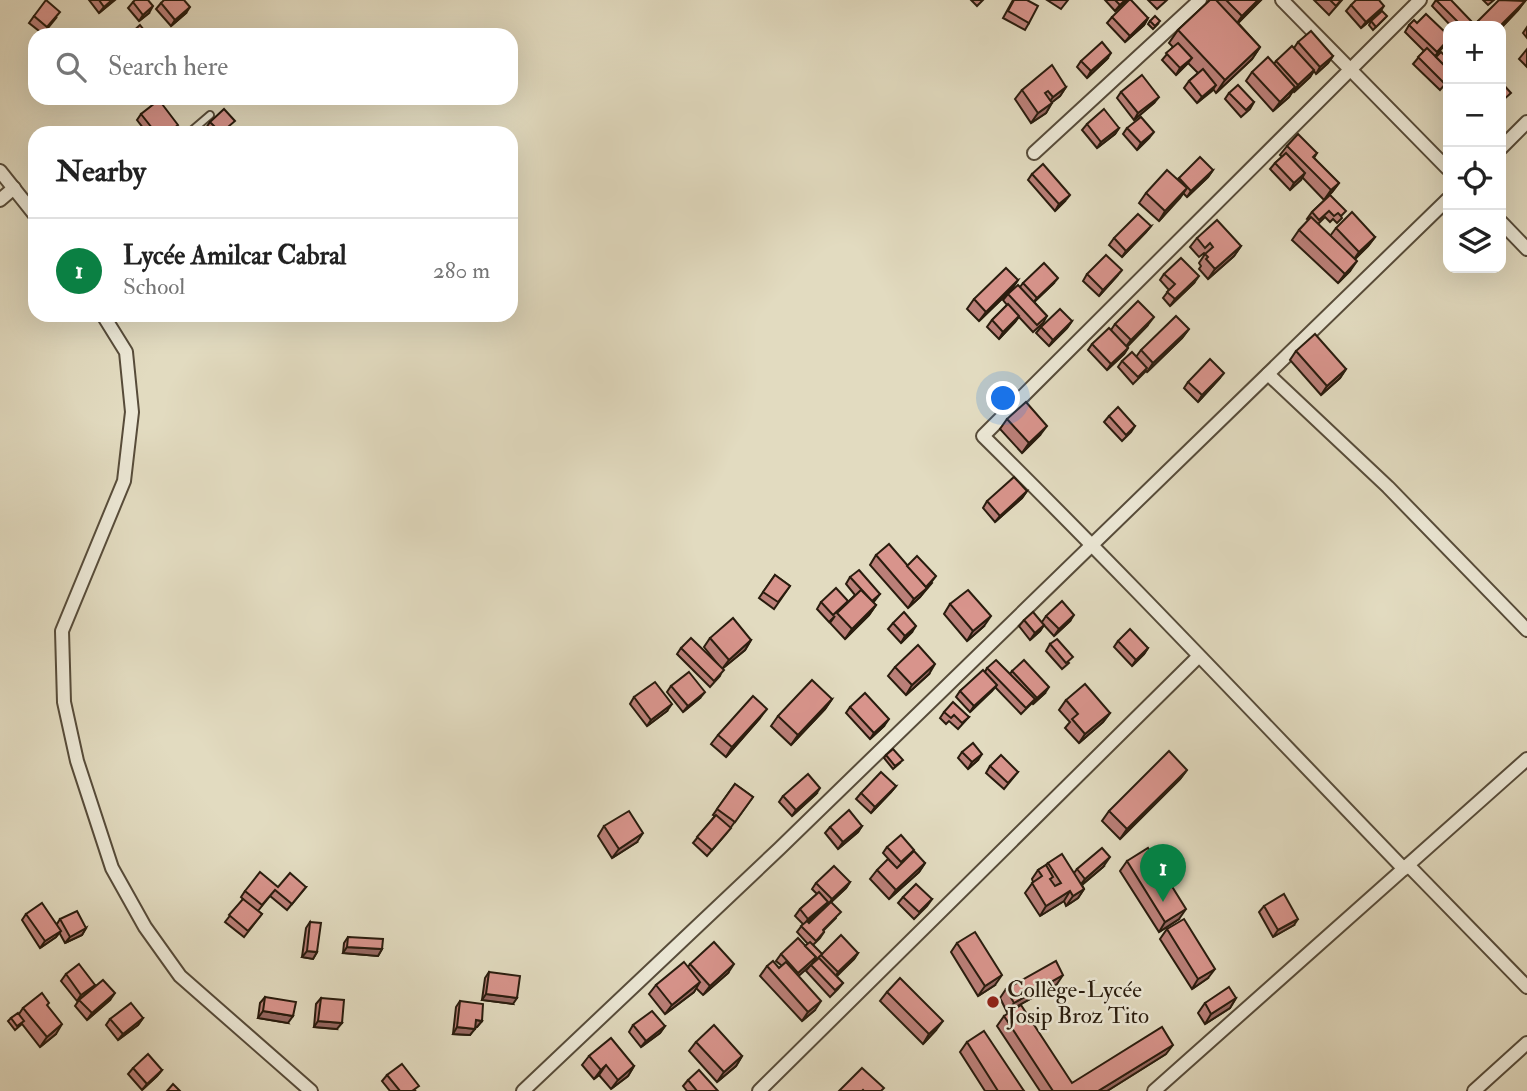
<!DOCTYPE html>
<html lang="en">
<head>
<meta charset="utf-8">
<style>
	:root { --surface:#fff; --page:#f6f6f6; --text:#222; --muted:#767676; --line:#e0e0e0; --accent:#0b8043 }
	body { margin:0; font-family:"IM FELL Double Pica",serif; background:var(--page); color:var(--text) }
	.controls { position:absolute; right:21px; top:21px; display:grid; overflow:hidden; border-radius:14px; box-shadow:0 7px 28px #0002 }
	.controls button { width:63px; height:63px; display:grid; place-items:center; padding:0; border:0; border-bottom:2px solid var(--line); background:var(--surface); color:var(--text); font:35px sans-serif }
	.you { position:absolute; left:1004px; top:399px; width:24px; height:24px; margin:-18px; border:5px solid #fff; border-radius:50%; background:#1a73e8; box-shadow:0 0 0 10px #1a73e833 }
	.badge { display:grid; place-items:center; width:46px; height:46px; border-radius:50%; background:var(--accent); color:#fff; font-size:23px; font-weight:700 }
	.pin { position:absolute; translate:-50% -58px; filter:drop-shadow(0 2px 4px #0008) }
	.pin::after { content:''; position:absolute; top:37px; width:24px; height:21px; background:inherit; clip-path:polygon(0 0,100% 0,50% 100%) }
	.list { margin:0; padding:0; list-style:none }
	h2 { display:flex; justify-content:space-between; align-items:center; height:91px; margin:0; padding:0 28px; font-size:30px }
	h2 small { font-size:23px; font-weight:400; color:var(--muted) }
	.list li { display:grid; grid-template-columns:46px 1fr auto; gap:21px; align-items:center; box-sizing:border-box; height:105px; padding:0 28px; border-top:2px solid var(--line) }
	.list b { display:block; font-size:26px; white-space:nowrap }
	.list p { margin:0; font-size:23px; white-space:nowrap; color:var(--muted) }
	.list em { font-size:23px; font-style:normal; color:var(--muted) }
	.icon { flex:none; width:38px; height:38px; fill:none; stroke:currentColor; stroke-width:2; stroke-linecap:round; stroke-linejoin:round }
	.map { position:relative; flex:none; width:1527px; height:1091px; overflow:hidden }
	.search { position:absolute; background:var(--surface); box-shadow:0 7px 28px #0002; left:28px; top:28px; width:490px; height:77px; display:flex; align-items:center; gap:18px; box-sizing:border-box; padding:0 24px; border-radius:21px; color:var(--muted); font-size:26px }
	.panel { position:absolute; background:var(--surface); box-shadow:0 7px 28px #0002; left:28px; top:126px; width:490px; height:196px; border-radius:21px }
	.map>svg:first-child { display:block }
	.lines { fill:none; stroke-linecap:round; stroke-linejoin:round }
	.service-casing { stroke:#574c3a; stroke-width:10 }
	.minor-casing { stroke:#574c3a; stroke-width:16 }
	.service { stroke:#ece8d6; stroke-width:6 }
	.minor { stroke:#ece8d6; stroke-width:12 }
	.wall { fill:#ba7f78; stroke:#291c0e; stroke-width:2; fill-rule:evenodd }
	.shaded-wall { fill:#976862; stroke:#291c0e; stroke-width:2 }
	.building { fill:#d8948c; stroke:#291c0e; stroke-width:2 }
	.poi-dot { fill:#8f2418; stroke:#ece8d6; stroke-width:2.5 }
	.labels { text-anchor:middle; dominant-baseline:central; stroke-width:5; stroke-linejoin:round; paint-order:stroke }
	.poi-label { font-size:23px; fill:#291c0e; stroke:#ece8d6; text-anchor:start }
</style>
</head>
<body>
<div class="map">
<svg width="1527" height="1091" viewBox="0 0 1527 1091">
	<rect width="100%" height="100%" fill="#e2dbc0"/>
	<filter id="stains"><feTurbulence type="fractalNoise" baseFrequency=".00286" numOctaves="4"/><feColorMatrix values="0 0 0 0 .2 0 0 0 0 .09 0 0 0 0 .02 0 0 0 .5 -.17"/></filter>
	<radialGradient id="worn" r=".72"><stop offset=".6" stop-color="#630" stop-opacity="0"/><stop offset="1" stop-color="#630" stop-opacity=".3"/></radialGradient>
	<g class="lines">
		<defs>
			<polyline id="service" points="189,133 210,115"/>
			<g id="minor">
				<polyline points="1282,0 1448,169"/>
				<polyline points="1501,148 1527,122"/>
				<polyline points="1034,153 1200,0"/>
				<polyline points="0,171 35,215"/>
				<polyline points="0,200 14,188"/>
				<polyline points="1501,222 1527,249"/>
				<polyline points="103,315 126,352 132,412 124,481 62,631 64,702 77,761 112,868 145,927 180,976 311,1091"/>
				<polyline points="1268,374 1388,487 1527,630"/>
				<polyline points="1408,865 1527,987"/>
				<path d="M1404 869C1264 724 1126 577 983 436L1420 0"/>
				<polyline points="523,1091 779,849 1448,199"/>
				<polyline points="759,1091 1198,657"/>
				<polyline points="1154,1091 1527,759"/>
				<polyline points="1474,1091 1527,1043"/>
			</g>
		</defs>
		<use href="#service" class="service-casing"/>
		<use href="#minor" class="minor-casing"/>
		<use href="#service" class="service"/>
		<use href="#minor" class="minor"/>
	</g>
	<g class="wall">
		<polygon points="89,0 115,0 99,13"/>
		<polygon points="971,0 983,0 977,6"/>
		<polygon points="1013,0 1027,0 1029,23 1025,30 1003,18"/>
		<polygon points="1047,0 1068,0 1061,9"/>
		<polygon points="1105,0 1127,0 1115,11"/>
		<polygon points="1148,0 1167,0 1157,9"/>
		<polygon points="1210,0 1261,0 1238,23 1260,47 1252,59 1216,93 1213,89 1197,103 1184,88 1189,81 1198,73 1188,63 1176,75 1162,60 1173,47 1169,43 1178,30"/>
		<polygon points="1314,0 1342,0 1329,15"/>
		<polygon points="1436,0 1472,22 1469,26 1451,26 1432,6"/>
		<polygon points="1483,0 1494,0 1488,5"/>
		<polygon points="1525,1 1518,10 1501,28 1501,26 1473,26 1475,26 1478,21"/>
		<polygon points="133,2 149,13 139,21 128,8"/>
		<polygon points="161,3 186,13 171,26 156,9"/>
		<polygon points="1351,5 1380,12 1361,28 1346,11"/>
		<polygon points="34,16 56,18 43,34 29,23"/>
		<polygon points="1387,16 1373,30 1369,25 1371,21"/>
		<polygon points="1112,17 1148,18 1144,25 1125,42 1107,23"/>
		<polygon points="1150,21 1158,24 1153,29 1148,24"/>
		<polygon points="1417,23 1446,44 1435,56 1446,62 1444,64 1445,66 1448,81 1440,90 1413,64 1424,51 1405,32 1409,25"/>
		<polygon points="1527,27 1527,38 1523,33"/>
		<polygon points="1298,42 1333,56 1328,63 1316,74 1314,71 1310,77 1294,92 1293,91 1289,97 1273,111 1246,81 1252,72 1274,64 1276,61 1294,48"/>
		<polygon points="1527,49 1527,67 1519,59"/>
		<polygon points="1107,59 1087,78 1077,67 1081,61"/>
		<polygon points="1066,87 1060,96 1052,102 1046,113 1031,123 1015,99 1022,90"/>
		<polygon points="1121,92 1154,103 1134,120 1117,98"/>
		<polygon points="1229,93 1254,102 1250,109 1241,117 1225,99"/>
		<polygon points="141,114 174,132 172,133 147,133 137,120"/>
		<polygon points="210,122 230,127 224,133 210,133 206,128"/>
		<polygon points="1087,124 1119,128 1115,134 1097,148 1082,130"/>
		<polygon points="1127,128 1149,138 1137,150 1123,134"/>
		<polygon points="1287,146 1317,153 1314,158 1339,183 1332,192 1324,200 1302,177 1290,190 1270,169 1275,163 1282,157 1280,155"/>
		<polygon points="1213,170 1208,177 1187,197 1183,193 1159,221 1139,203 1146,193 1177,180 1179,178"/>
		<polygon points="1032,174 1065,201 1055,211 1028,180"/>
		<polygon points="1330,195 1342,218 1337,223 1333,219 1330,222 1325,217 1318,224 1330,236 1336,228 1375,237 1368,246 1355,259 1350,271 1338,283 1292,240 1299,230 1309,220 1307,219 1312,212"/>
		<polygon points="1151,226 1146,232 1122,257 1109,245 1114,238"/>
		<polygon points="1197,238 1241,246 1234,256 1208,279 1199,269 1201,266 1199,263 1205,254 1204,253 1199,257 1190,247"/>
		<polygon points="1087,274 1117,276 1099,296 1083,281"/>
		<polygon points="1164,274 1194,283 1170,306 1163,298 1169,290 1160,280"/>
		<polygon points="1018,280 1011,290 979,321 967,309 974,299"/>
		<polygon points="1023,283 1053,284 1034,302 1047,316 1043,323 1033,332 1019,317 1015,322 999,339 987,327 992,320 1007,305 1003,300 1008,294 1020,287"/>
		<polygon points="1072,321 1067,328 1049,346 1036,333 1041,327"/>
		<polygon points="1115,324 1147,326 1127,347 1128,348 1124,354 1107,370 1088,350 1092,344 1111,330"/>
		<polygon points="1189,329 1182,338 1147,372 1146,371 1133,384 1118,367 1122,361 1136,357 1141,350"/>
		<polygon points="1296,351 1346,369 1340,378 1321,395 1290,360"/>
		<polygon points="1219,379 1198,402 1184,388 1188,382"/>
		<polygon points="1109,416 1135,426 1131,432 1122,441 1104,422"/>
		<polygon points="1007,419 1040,435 1022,453 1000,429"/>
		<polygon points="1027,491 1022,498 995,522 983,508 987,501"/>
		<polygon points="876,555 907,566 932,583 920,597 908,608 870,565"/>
		<polygon points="775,575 790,586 774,609 759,598"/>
		<polygon points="850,577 880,594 873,603 876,605 869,615 845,639 830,623 835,616 829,622 817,609 821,602 846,604 855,595 846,584"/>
		<polygon points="950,604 984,626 967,641 944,614"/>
		<polygon points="1046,616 1070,621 1054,636 1042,623 1044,625 1040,631 1030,640 1019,626 1024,620 1042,622"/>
		<polygon points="893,623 912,632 901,643 888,629"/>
		<polygon points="710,638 751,640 745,650 723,668 720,676 710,687 677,654 681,648 716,662 704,647"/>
		<polygon points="1118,641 1148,648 1144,654 1132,666 1114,647"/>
		<polygon points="1050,644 1069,663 1062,669 1046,651"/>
		<polygon points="895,667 929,674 906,695 888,676"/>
		<polygon points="987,668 1010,674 1012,671 1045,693 1033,704 1032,703 1021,714 995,687 970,712 956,697 960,691 985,672"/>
		<polygon points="671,686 700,698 683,712 667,692"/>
		<polygon points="634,697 667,711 647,726 630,704"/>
		<polygon points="832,699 825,709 791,745 771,726 778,716"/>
		<polygon points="1066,700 1110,713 1103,722 1079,743 1065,728 1070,722 1059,710"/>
		<polygon points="850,707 884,726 870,739 846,713"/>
		<polygon points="944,712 969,717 958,729 949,721 946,724 940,718"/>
		<polygon points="760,718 726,757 711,744 718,735"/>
		<polygon points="962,752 978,760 968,769 958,758"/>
		<polygon points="886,755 900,763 893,769 884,758"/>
		<polygon points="990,766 1018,772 1004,789 986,773"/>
		<polygon points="1187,770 1180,779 1120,839 1102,821 1109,811"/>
		<polygon points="735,784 753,797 726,834 707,856 693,843 715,816 713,815"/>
		<polygon points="896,786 891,792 871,813 856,799 861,793"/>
		<polygon points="816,794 792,816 779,802 783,796"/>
		<polygon points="604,826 637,842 612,858 598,836"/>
		<polygon points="862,826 858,832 838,849 825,833 830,827"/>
		<polygon points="887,847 911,854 925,863 919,872 889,899 870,879 877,870 893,864 883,853"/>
		<polygon points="1127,861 1179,919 1159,932 1120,871"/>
		<polygon points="1048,863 1074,873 1077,869 1103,867 1082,885 1084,889 1078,898 1066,906 1064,901 1040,916 1025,893 1033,882 1032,879 1038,870 1046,865"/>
		<path d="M850 882 846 888 831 902 836 918 823 931 824 932 820 938 813 945 822 954 858 953 854 959 836 976 843 983 838 989 830 997 806 971 813 962 798 976 815 1010 802 1021 760 976 767 966 779 968 782 966 776 961 781 954 805 946 808 944 797 932 803 924 795 916 800 909 817 894 812 889 816 883ZM827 904 828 905 809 923 808 922 824 908Z"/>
		<polygon points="278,887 306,887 287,910 270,896 258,911 262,914 244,937 225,922 243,899 241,897 245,891"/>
		<polygon points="903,897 932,899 927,906 914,919 898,903"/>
		<polygon points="1264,906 1294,925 1273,937 1259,912"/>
		<polygon points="26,914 57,924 60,919 86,928 82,935 65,943 59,932 56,937 40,948 22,920"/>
		<polygon points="310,922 317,952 313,959 302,957 306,928"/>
		<polygon points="1167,929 1208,978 1192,989 1160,939"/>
		<polygon points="348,937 382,949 378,956 343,953 344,943"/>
		<polygon points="957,943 995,985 978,996 951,952"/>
		<polygon points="690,964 728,973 703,995 696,988 694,992 665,1014 649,994 656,985 688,967"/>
		<polygon points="489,972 513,1004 482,1000 485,978"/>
		<polygon points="66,974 95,985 91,990 110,1000 87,1020 75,1006 79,1000 86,995 77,1001 61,981"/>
		<polygon points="1057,984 1007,1012 1000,998 1006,989"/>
		<polygon points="887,992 936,1030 923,1044 880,1001"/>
		<polygon points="265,997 288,1023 258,1018 260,1003"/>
		<polygon points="321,998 337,1029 314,1027 316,1004"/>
		<polygon points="1236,998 1230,1008 1205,1024 1198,1013 1205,1003"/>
		<polygon points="460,1001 482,1021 477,1027 475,1027 470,1035 453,1034 456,1007"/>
		<polygon points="47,1005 56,1034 40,1047 22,1024 15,1030 8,1021 11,1018 19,1014 23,1008"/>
		<polygon points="1004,1016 1072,1083 1166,1054 1107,1091 1040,1091 997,1026"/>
		<polygon points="143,1018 138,1025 118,1040 106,1025 110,1019"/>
		<polygon points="633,1025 665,1026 660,1033 641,1047 629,1032"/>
		<polygon points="696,1042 742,1056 736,1066 717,1082 689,1051"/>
		<polygon points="967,1042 1024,1091 985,1091 960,1052"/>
		<polygon points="589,1056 634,1066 628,1076 611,1089 599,1075 594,1079 582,1065"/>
		<polygon points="133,1068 162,1070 157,1076 142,1090 128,1074"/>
		<polygon points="387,1075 416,1091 390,1091 382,1081"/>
		<polygon points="688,1080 718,1091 687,1091 683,1086"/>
	</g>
	<g class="shaded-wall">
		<polygon points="112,0 114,0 99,13 104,7"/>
		<polygon points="1125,0 1127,0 1115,11 1120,5"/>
		<polygon points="1258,0 1261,0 1235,26 1242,16"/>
		<polygon points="1525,1 1518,10 1501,28 1501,26 1500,26"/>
		<polygon points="153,6 149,13 139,21 143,15"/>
		<polygon points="1384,6 1380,12 1361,28 1366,22"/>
		<polygon points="190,7 186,13 171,26 175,20"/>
		<polygon points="1148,18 1144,25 1125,42 1130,36"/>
		<polygon points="1260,47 1252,59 1216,93 1225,80"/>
		<polygon points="1111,53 1107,59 1087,78 1091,71"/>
		<polygon points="1333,56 1328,63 1316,74 1320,67"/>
		<polygon points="1192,58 1187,64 1176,75 1180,68"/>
		<polygon points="1314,70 1310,77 1294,92 1298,85"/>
		<polygon points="1216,85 1212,91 1197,103 1202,97"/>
		<polygon points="1066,87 1060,96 1046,107 1053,97"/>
		<polygon points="1295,87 1289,97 1273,111 1280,102"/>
		<polygon points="1159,97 1154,103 1134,120 1138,113"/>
		<polygon points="1052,103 1046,113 1031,123 1038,113"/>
		<polygon points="1119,128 1115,134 1097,148 1101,142"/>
		<polygon points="1154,132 1149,138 1137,150 1141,143"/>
		<polygon points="1213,170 1208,177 1187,197 1191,191"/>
		<polygon points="1305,173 1301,180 1290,190 1294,183"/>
		<polygon points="1339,183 1332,192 1324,200 1331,190"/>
		<polygon points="1187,188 1180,198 1159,221 1165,211"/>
		<polygon points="1070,195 1065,201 1055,211 1059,204"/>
		<polygon points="1151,226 1146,232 1122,257 1126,251"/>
		<polygon points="1375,237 1368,246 1352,262 1359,252"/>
		<polygon points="1241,246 1234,256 1208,279 1215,269"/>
		<polygon points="1357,261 1350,271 1338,283 1345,274"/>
		<polygon points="1122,270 1117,276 1099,296 1103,290"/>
		<polygon points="1199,276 1194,283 1170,306 1175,299"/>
		<polygon points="1058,278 1053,284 1032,304 1037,298"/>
		<polygon points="1018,280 1011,290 979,321 986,312"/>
		<polygon points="1019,316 1015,322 999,339 1003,332"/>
		<polygon points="1154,317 1147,326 1124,349 1131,340"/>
		<polygon points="1072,321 1067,328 1049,346 1053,340"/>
		<polygon points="1189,329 1182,338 1147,372 1153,363"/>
		<polygon points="1128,348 1124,354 1107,370 1111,364"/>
		<polygon points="1346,369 1340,378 1321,395 1327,386"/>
		<polygon points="1224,373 1219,379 1198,402 1202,395"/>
		<polygon points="1047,426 1040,435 1022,453 1029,443"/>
		<polygon points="1027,491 1022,498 995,522 1000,516"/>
		<polygon points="936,576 920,597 908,608 914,599"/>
		<polygon points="876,605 869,615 845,639 852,629"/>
		<polygon points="1074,615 1070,621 1054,636 1059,629"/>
		<polygon points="991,616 984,626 967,641 973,631"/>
		<polygon points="1044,625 1040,631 1030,640 1035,633"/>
		<polygon points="916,626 912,632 901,643 905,636"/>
		<polygon points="751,640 745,650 722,669 729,660"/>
		<polygon points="1148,648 1144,654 1132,666 1136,660"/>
		<polygon points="935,664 929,674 906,695 912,685"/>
		<polygon points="997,685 992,691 970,712 974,706"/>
		<polygon points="1049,687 1045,693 1033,704 1037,698"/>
		<polygon points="705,692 700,698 683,712 688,706"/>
		<polygon points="832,699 825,709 791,745 798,735"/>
		<polygon points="672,704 667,711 647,726 651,720"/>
		<polygon points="767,709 760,718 726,757 732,747"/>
		<polygon points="1110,713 1103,722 1079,743 1085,734"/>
		<polygon points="889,719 884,726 870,739 874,733"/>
		<polygon points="982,754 978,760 968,769 972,762"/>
		<polygon points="1187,770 1180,779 1120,839 1127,829"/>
		<polygon points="896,786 891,792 871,813 875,807"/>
		<polygon points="820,788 816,794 792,816 796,810"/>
		<polygon points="862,826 858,832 838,849 843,842"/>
		<polygon points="643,833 637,842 612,858 619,849"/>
		<polygon points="1110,857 1103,867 1078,888 1085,879"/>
		<polygon points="925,863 919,872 889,899 896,890"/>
		<polygon points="850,882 846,888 828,905 832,899"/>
		<polygon points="1084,889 1078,898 1066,906 1073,896"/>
		<polygon points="1070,891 1064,901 1040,916 1046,906"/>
		<polygon points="828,902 824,908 804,925 808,919"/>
		<polygon points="1186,909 1179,919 1159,932 1165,922"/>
		<polygon points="1298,919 1294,925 1273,937 1278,930"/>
		<polygon points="86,928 82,935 65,943 70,937"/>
		<polygon points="61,931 56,937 40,948 45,941"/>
		<polygon points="347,947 382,949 378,956 343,953"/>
		<polygon points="307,951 317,952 313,959 302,957"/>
		<polygon points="858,953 854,959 834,979 838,972"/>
		<polygon points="816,957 812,964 794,980 798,973"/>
		<polygon points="734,964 728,973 703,995 710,986"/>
		<polygon points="1215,969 1208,978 1192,989 1198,979"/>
		<polygon points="1002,975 995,985 978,996 985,986"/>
		<polygon points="1063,975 1057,984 1007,1012 1014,1003"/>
		<polygon points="700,982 694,992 665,1014 672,1005"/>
		<polygon points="95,985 90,991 77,1001 81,995"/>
		<polygon points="115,993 110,1000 87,1020 92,1013"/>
		<polygon points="486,994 517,998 513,1004 482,1000"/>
		<polygon points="1236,998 1230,1008 1205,1024 1211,1014"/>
		<polygon points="821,1001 815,1010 802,1021 808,1012"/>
		<polygon points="263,1011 293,1016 288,1023 258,1018"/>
		<polygon points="143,1018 138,1025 118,1040 123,1034"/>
		<polygon points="476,1020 482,1021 477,1027 471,1026"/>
		<polygon points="318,1021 342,1023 337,1029 314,1027"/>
		<polygon points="943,1021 936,1030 923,1044 929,1034"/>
		<polygon points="62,1024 56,1034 40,1047 47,1037"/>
		<polygon points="665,1026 660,1033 641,1047 646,1041"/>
		<polygon points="457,1027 475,1029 470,1035 453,1034"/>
		<polygon points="1173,1045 1166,1054 1107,1091 1098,1091"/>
		<polygon points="742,1056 736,1066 717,1082 724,1072"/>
		<polygon points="606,1065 599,1075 594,1079 601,1070"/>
		<polygon points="634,1066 628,1076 611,1089 618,1080"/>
		<polygon points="162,1070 157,1076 142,1090 147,1084"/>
	</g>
	<g class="building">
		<polygon points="46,0 60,12 47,27 34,16"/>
		<polygon points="99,0 112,0 104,7"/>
		<polygon points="135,0 148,0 153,6 143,15 133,2"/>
		<polygon points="164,0 184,0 190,7 175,20 161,3"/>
		<polygon points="1014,0 1027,0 1038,6 1029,23 1008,11"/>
		<polygon points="1115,0 1125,0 1120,5"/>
		<polygon points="1129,0 1131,0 1148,18 1130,36 1112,17"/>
		<polygon points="1210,0 1216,0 1260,47 1225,80 1178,30"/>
		<polygon points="1226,0 1258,0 1242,16"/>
		<polygon points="1330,0 1341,0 1336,6"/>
		<polygon points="1356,0 1379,0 1384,6 1366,22 1351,5"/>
		<polygon points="1436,0 1451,0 1472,22 1467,26 1462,26"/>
		<polygon points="1499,0 1525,1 1500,26 1484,26 1478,21"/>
		<polygon points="1382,11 1387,16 1376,27 1371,21"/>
		<polygon points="1426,14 1448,35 1448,40 1437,52 1409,25 1414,20 1417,23"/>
		<polygon points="1155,16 1160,21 1155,26 1150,21"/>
		<polygon points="140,25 148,35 129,35"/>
		<polygon points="1311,31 1333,56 1320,67 1298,42"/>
		<polygon points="1102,42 1111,53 1091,71 1081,61"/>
		<polygon points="1178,43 1192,58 1180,68 1166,53"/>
		<polygon points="1292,46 1314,70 1298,85 1276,61"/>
		<polygon points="1427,48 1448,69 1448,79 1444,83 1418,57"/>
		<polygon points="1441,52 1448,59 1443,64 1436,57"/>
		<polygon points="1268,57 1295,87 1280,102 1252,72"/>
		<polygon points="1052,65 1066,87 1053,97 1048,91 1045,93 1052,103 1038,113 1022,90"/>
		<polygon points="1203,69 1216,85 1202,97 1189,81"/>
		<polygon points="1142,75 1159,97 1138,113 1121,92"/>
		<polygon points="1501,82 1511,93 1501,102"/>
		<polygon points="1238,85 1254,102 1246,110 1229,93"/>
		<polygon points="159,100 178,125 168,133 156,133 141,114"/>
		<polygon points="224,109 235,121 221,133 210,122"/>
		<polygon points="1104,109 1119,128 1101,142 1087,124"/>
		<polygon points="1141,117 1154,132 1141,143 1127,128"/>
		<polygon points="1298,134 1317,153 1313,157 1339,183 1331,190 1287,146"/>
		<polygon points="1286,153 1305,173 1294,183 1275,163"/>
		<polygon points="1200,157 1213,170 1191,191 1179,178"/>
		<polygon points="1043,164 1070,195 1059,204 1032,174"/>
		<polygon points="1167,170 1187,188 1165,211 1146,193"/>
		<polygon points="1330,195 1346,211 1341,216 1338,213 1334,216 1329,211 1319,220 1312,212"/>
		<polygon points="1352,212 1375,237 1359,252 1336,228"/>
		<polygon points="1138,214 1151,226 1126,251 1114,238"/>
		<polygon points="1311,217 1357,261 1345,274 1299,230"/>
		<polygon points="1217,220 1241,246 1215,269 1206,259 1208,257 1205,254 1213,247 1210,243 1205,248 1197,238"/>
		<polygon points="1106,255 1122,270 1103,290 1087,274"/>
		<polygon points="1181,258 1199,276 1175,299 1167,292 1175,284 1164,274"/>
		<polygon points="1044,263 1058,278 1037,298 1023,283"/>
		<polygon points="1006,268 1018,280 986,312 974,299"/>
		<polygon points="1018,285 1047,316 1037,325 1008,294"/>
		<polygon points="1138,301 1154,317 1131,340 1115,324"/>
		<polygon points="1008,304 1019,316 1003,332 992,320"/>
		<polygon points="1060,309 1072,321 1053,340 1041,327"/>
		<polygon points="1176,316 1189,329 1153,363 1141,350"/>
		<polygon points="1109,328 1128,348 1111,364 1092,344"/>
		<polygon points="1315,334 1346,369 1327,386 1296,351"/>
		<polygon points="1132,352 1147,368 1138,377 1122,361"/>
		<polygon points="1210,359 1224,373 1202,395 1188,382"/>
		<polygon points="1026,402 1047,426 1029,443 1007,419"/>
		<polygon points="1118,407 1135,426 1126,435 1109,416"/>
		<polygon points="1014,477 1027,491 1000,516 987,501"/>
		<polygon points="889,544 927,588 914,599 876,555"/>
		<polygon points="917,556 936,576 926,587 907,566"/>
		<polygon points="859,570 880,594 872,601 850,577"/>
		<polygon points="775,575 790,586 778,602 763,592"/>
		<polygon points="836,588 848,601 833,615 821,602"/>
		<polygon points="861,590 876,605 852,629 837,613"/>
		<polygon points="968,590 991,616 973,631 950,604"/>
		<polygon points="1062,601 1074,615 1059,629 1046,616"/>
		<polygon points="904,612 916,626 905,636 893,623"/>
		<polygon points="1033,612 1044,625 1035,633 1024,620"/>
		<polygon points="733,618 751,640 729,660 710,638"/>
		<polygon points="1130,629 1148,648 1136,660 1118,641"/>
		<polygon points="691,638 724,670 714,681 681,648"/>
		<polygon points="1057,639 1073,657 1066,663 1050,644"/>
		<polygon points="918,645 935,664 912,685 895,667"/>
		<polygon points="996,660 1035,699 1026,708 987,668"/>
		<polygon points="1024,660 1049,687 1037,698 1012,671"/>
		<polygon points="983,670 997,685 974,706 960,691"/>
		<polygon points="689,672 705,692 688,706 671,686"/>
		<polygon points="812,680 832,699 798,735 778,716"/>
		<polygon points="655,682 672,704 651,720 634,697"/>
		<polygon points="1085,684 1110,713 1085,734 1072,719 1078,714 1066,700"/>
		<polygon points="865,693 889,719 874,733 850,707"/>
		<polygon points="753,696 767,709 732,747 718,735"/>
		<polygon points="953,702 969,717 962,723 954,715 951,718 944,712"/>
		<polygon points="973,743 982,754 972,762 962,752"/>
		<polygon points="893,749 903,760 895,766 886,755"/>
		<polygon points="1169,751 1187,770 1127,829 1109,811"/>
		<polygon points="1001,755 1018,772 1008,783 990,766"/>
		<polygon points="881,772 896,786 875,807 861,793"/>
		<polygon points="808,774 820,788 796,810 783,796"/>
		<polygon points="735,784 753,797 735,822 717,809"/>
		<polygon points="849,810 862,826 843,842 830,827"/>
		<polygon points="629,811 643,833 619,849 604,826"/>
		<polygon points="716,815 731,828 712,850 697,837"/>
		<polygon points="901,835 914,850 901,862 887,847"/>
		<polygon points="1102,848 1110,857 1085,879 1077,869"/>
		<polygon points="1148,848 1186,909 1165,922 1127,861"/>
		<polygon points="914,851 925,863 896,890 877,870 888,859 897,868"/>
		<polygon points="1062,854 1084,889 1073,896 1070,891 1046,906 1032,883 1042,876 1038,870 1046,865 1053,877 1050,879 1055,886 1061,883 1048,863"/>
		<polygon points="834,866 850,882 832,899 816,883"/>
		<polygon points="260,872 278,887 290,873 306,887 292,904 275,890 262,905 245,891"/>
		<polygon points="916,884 932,899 919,912 903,897"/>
		<polygon points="819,892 828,902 808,919 800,909"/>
		<polygon points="1284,894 1298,919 1278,930 1264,906"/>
		<polygon points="243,899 262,914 248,931 229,915"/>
		<polygon points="831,902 841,912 823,930 824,932 816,941 801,926 807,921 809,923"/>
		<polygon points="42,903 61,931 45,941 26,914"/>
		<polygon points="77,911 86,928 70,937 60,919"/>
		<polygon points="1184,919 1215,969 1198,979 1167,929"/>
		<polygon points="310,922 321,923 317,952 307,951"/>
		<polygon points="975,932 1002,975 985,986 957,943"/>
		<polygon points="841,935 858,953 838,972 821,955"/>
		<polygon points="348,937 383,939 382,949 347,947"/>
		<polygon points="798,938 816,957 798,973 781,954"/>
		<polygon points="714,942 734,964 710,986 690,964"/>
		<polygon points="810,942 822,954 816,960 815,959 816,957 805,946"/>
		<polygon points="819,958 843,983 835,990 811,965"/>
		<polygon points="773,961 779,968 786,962 821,1001 808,1012 767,966"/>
		<polygon points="1056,961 1063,975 1014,1003 1006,989"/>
		<polygon points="684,962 700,982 672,1005 656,985"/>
		<polygon points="79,964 95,985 81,995 66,974"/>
		<polygon points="489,972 520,976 517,998 486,994"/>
		<polygon points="900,978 943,1021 929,1034 887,992"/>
		<polygon points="103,980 115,993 92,1013 79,1000"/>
		<polygon points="1229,987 1236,998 1211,1014 1205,1003"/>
		<polygon points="42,993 49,1003 47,1005 62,1024 47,1037 23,1008"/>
		<polygon points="265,997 296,1002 293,1016 263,1011"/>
		<polygon points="321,998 344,1000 342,1023 318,1021"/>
		<polygon points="460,1001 483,1004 482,1021 476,1020 475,1029 457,1027"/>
		<polygon points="131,1003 143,1018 123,1034 110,1019"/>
		<polygon points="1021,1005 1072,1083 1162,1027 1173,1045 1098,1091 1053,1091 1004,1016"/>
		<polygon points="652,1011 665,1026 646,1041 633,1025"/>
		<polygon points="18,1013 24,1021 17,1026 11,1018"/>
		<polygon points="714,1025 742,1056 724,1072 696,1042"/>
		<polygon points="984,1031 1024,1091 998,1091 967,1042"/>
		<polygon points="611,1038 634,1066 618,1080 606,1065 601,1070 589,1056"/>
		<polygon points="148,1054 162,1070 147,1084 133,1068"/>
		<polygon points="402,1064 419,1086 412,1091 400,1091 387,1075"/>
		<polygon points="862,1068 884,1088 881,1091 864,1091 863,1090 862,1091 839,1091"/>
		<polygon points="699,1070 718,1091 697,1091 688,1080"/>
		<polygon points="173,1084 180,1091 167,1091"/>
	</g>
	<circle class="poi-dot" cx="993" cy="1002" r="7"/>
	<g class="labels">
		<g class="poi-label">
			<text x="1007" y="989">Collège-Lycée<tspan x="1007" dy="26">Josip Broz Tito</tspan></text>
		</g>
	</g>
	<rect width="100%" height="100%" filter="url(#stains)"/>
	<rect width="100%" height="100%" fill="url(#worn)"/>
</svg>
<div class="controls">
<button>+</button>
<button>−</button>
<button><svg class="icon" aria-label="locate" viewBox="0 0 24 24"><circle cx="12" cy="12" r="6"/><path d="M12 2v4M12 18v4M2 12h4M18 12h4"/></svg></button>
<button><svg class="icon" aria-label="layers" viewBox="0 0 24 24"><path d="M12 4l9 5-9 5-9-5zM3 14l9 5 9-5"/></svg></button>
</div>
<div class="you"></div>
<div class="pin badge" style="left:1163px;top:902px">1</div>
<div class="search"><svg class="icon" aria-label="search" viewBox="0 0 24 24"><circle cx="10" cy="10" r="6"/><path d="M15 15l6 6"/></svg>Search here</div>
<section class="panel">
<h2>Nearby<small></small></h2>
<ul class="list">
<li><span class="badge">1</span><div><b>Lycée Amilcar Cabral</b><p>School</p></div><em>280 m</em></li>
</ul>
</section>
</div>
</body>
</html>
